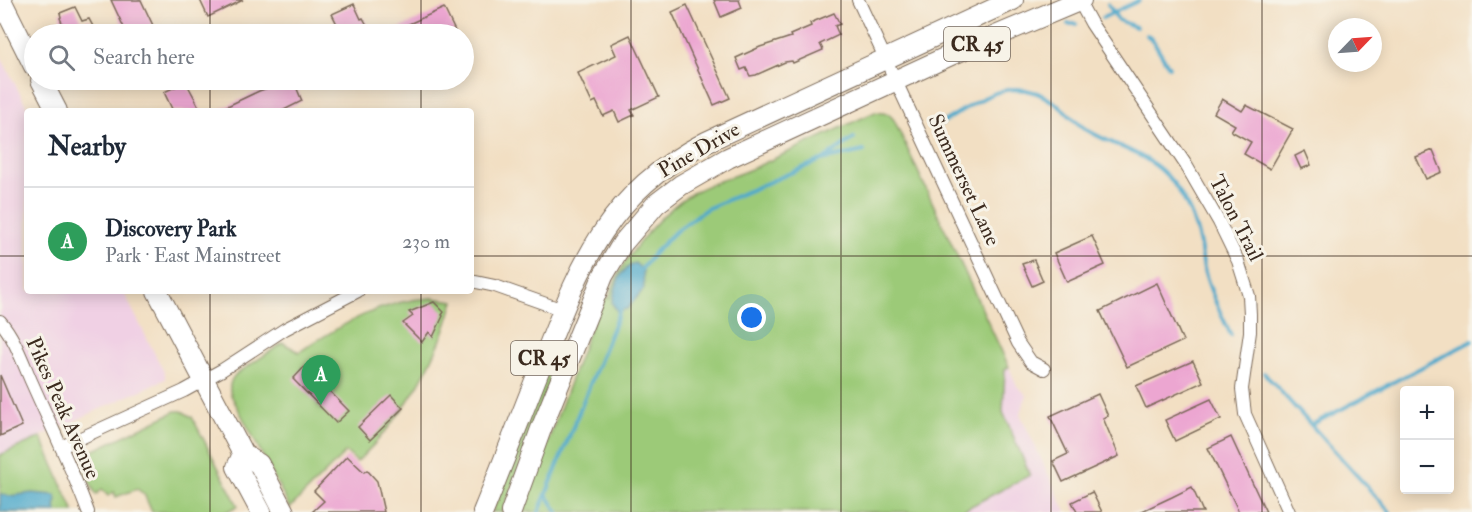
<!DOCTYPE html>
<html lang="en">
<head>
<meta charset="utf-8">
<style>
	:root { --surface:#fff; --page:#f2f2f3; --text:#1f2937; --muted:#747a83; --line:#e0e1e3; --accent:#1a73e8 }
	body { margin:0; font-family:"IM FELL Double Pica",serif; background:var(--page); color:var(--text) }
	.controls { position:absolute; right:18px; bottom:18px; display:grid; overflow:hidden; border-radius:6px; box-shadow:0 3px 15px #0003 }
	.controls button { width:54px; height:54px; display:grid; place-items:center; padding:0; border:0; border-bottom:2px solid var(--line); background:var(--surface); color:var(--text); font:30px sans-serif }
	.compass { position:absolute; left:1328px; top:18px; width:54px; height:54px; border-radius:50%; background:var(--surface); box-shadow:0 3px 15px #0003; rotate:65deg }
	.you { position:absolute; left:752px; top:318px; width:21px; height:21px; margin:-15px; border:4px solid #fff; border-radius:50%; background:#1a73e8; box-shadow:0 0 0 9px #1a73e833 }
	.badge { display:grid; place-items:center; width:39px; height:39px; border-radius:50%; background:var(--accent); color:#fff; font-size:20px; font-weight:700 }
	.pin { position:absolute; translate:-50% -50px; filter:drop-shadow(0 2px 3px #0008) }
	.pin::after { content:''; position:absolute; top:32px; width:21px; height:18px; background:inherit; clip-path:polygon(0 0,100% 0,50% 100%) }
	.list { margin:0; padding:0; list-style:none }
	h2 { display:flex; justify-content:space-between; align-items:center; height:78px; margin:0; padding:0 24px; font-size:26px }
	h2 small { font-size:20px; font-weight:400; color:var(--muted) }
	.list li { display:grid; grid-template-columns:39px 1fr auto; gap:18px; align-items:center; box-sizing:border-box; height:108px; padding:0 24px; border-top:2px solid var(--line) }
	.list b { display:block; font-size:22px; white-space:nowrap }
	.list p { margin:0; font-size:20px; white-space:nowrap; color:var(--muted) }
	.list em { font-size:20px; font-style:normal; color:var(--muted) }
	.icon { flex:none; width:33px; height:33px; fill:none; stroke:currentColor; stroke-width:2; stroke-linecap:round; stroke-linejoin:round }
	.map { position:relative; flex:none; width:1472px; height:512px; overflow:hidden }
	.search { position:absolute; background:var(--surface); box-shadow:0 3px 15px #0003; left:24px; top:24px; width:450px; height:66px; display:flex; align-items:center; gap:15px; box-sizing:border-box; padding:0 21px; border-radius:33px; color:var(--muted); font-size:22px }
	.panel { position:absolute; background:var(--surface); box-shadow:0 3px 15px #0003; left:24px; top:108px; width:450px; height:186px; border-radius:6px }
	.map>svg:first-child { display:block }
	.built { fill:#f0d0e4 }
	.green { fill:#9cca78; stroke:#6c7a4b; stroke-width:1.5 }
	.water { fill:#4da9cb; stroke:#446a74; stroke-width:1.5 }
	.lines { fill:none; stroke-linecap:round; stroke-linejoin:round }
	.stream { stroke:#4da9cb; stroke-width:4 }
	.building { fill:#eca6d1 }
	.street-casing { stroke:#7b6958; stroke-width:14 }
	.primary-casing { stroke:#7b6958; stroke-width:22 }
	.street { stroke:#fff; stroke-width:12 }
	.primary { stroke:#fff; stroke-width:20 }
	.grid { fill:none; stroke:#3b2a1e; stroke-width:1.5; stroke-opacity:0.55 }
	.labels { text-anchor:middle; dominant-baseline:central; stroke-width:6; stroke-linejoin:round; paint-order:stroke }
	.shield { fill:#f7f3e8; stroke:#73665b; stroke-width:1.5 }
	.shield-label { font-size:20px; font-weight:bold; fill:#3b2a1e }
	.street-label { font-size:21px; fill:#3b2a1e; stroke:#f7f3e8 }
</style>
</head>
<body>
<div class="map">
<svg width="1472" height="512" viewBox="0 0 1472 512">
	<rect width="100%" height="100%" fill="#f7f3e8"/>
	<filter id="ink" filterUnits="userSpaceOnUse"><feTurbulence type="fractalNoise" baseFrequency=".0167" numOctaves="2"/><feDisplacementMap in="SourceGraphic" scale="12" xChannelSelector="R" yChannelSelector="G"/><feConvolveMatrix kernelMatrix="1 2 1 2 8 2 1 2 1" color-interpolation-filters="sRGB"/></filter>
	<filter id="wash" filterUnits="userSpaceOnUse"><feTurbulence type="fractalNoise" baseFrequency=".008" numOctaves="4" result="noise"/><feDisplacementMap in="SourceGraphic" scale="24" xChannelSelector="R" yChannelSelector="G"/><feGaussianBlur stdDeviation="1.35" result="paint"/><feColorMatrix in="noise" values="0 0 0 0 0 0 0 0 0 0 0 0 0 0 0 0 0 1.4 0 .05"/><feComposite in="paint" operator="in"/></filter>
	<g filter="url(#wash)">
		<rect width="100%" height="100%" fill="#f2dfc3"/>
		<g class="built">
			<polygon points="0,55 29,111 27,111 27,291 123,291 165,374 165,379 161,381 0,455"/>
			<polygon points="1009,367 1017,386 1027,395 1020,414 1066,512 960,512 1030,475 1003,412 1005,369"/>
		</g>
		<g class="green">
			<path d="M875 112 889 114 894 120 1009 367 1005 369 1003 412 1030 475 960 512H522L601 298H609C618 262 661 211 694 192 714 181 737 176 758 166 797 148 836 130 875 112Z"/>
			<path d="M432 298 454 301C437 363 402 418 357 462L346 452 290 508 231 395C228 386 230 380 236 374L283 343 299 352C341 325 381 300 432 298Z"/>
			<polygon points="555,353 559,355 503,512 492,512"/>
			<path d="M176 411H182L192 417 238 506 226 512H152L144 494 137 489 116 497 114 492 108 496 102 489 96 495C90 481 80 468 88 453Z"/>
			<polygon points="41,437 74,512 0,512 0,455"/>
		</g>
		<g class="water">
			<path d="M635 263 643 270 644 289 627 309 617 311 612 303C615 288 618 270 635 263Z"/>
			<polygon points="32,493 55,495 57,500 55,507 57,512 0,512 0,494 9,496"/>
		</g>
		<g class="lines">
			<g class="stream">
				<polyline points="1108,4 1118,20 1136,27"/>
				<polyline points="1102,18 1140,0"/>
				<polyline points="1068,24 1076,24"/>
				<polyline points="1147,35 1154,42 1169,67"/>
				<path d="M940 124C980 101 1010 71 1055 103 1067 111 1075 123 1087 130 1110 144 1138 151 1160 169 1180 186 1193 214 1199 240 1202 252 1202 264 1206 276 1212 297 1222 316 1231 335"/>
				<polyline points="825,158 854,138"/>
				<polyline points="640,271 654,253 676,231 706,209 821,160 864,151"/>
				<polyline points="1264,373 1390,512"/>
				<polyline points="1311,425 1472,341"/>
				<polyline points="546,494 558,512"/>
				<polyline points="539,512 621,307"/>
			</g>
		</g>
		<g id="blocks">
			<g class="building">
				<polygon points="111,0 141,0 157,34 127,34"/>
				<polygon points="200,0 243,0 208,17"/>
				<polygon points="714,0 739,0 742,8 721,17"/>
				<polygon points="354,4 361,19 363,18 372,34 344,34 342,29 340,30 332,14"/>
				<polygon points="687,5 730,98 714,105 672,12"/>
				<polygon points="75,7 82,21 89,19 97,34 69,34 67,29 65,30 60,18 61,17 60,13"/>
				<polygon points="444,8 455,31 447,34 387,34"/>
				<polygon points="834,13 840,24 835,26 839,35 820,44 823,50 793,63 792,61 785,62 756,75 750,76 746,68 741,70 736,58 760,47 791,37 790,35 811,26 810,23"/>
				<polygon points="630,35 659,97 631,110 634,115 619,122 614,111 603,116 596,101 592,103 578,73 616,55 611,44"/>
				<polygon points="290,80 317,80 297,89 302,101 282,111 217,111 259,91"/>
				<polygon points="186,82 194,97 201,111 173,111 164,92"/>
				<polygon points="1222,99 1242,111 1246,105 1293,129 1270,169 1244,154 1251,142 1231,131 1235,125 1214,113"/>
				<polygon points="1433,150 1442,172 1426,179 1416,157"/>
				<polygon points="1305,151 1311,165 1301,169 1295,156"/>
				<polygon points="1092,236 1105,265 1067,282 1054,253"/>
				<polygon points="1034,260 1043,281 1032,286 1022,264"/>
				<polygon points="1157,283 1183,341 1127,367 1100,311"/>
				<polygon points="434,302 444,312 442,315 443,316 433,337 429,332 422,342 403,323 413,316 409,312"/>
				<polygon points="1193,361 1203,382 1146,408 1136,386"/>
				<polygon points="305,366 349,411 336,423 293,379"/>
				<polygon points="0,375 22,426 0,436"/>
				<polygon points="1098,394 1108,416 1103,418 1119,456 1063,482 1053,461 1068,454 1050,416"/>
				<polygon points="391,395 403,408 370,440 358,427"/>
				<polygon points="1211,399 1221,419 1175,441 1165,420"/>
				<polygon points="1231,437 1257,493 1266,512 1239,512 1208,448"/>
				<polygon points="347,456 364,472 367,470 377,481 384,512 312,512 324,501 314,491"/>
				<polygon points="1192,487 1203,512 1140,512 1172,497"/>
				<polygon points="1092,492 1102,512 1077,512 1072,502"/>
			</g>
		</g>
	</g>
	<g filter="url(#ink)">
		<use href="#blocks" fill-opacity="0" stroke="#7b6958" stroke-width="1.5"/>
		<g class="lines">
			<defs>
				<g id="street">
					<polyline points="858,0 1018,343 1031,362 1044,369"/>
					<polyline points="1079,1 1091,23 1186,165 1219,222 1238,261 1249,296 1250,314 1250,332 1242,389 1245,414 1289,512"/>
					<polyline points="471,281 495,286 563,310"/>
					<path d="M0 321C15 338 23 363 32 383 51 426 72 468 88 512"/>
					<polyline points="61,447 184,391 222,370 285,329 358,291"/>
				</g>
				<g id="primary">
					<polyline points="1,0 34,66"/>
					<polyline points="41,80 57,111"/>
					<polyline points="157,291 243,454 259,464 284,512"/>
					<polyline points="243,454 237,467 261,512"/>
					<path d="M483 512C503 463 522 413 542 363 581 264 606 194 706 142L1013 0"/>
					<polyline points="511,512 541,429 603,276 622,244 656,204 681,185 728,158 953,54 1081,0"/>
				</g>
			</defs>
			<use href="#street" class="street-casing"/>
			<use href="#primary" class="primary-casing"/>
			<use href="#street" class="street"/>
			<use href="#primary" class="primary"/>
		</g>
	</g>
	<path class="grid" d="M210 0V34M421 0V34M631 0V512M841 0V512M1051 0V512M1262 0V512M210 80V111M421 80V111M0 256H27M471 256H1472M210 291V512M421 291V512"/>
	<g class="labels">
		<g class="shield">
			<rect x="944" y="27" width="66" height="34" rx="4.5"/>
			<rect x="511" y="341" width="66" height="34" rx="4.5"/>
		</g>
		<g class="shield-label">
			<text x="977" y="44">CR 45</text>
			<text x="544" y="358">CR 45</text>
		</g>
		<g class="street-label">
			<text transform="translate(699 150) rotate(-30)">Pine Drive</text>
			<text transform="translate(964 180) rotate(65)">Summerset Lane</text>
			<text transform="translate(1236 218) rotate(63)">Talon Trail</text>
			<text transform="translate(63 408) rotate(66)">Pikes Peak Avenue</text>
		</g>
	</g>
</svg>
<div class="controls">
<button>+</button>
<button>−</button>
</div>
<svg class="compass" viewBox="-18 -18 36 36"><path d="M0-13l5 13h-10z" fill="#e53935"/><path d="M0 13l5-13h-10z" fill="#747a83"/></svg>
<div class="you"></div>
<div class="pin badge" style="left:321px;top:405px;background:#2e9e5b">A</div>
<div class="search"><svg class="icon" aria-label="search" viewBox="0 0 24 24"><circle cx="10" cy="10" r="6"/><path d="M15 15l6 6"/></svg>Search here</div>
<section class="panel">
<h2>Nearby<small></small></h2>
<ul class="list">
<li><span class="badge" style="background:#2e9e5b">A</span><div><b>Discovery Park</b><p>Park · East Mainstreet</p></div><em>230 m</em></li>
</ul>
</section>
</div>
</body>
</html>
